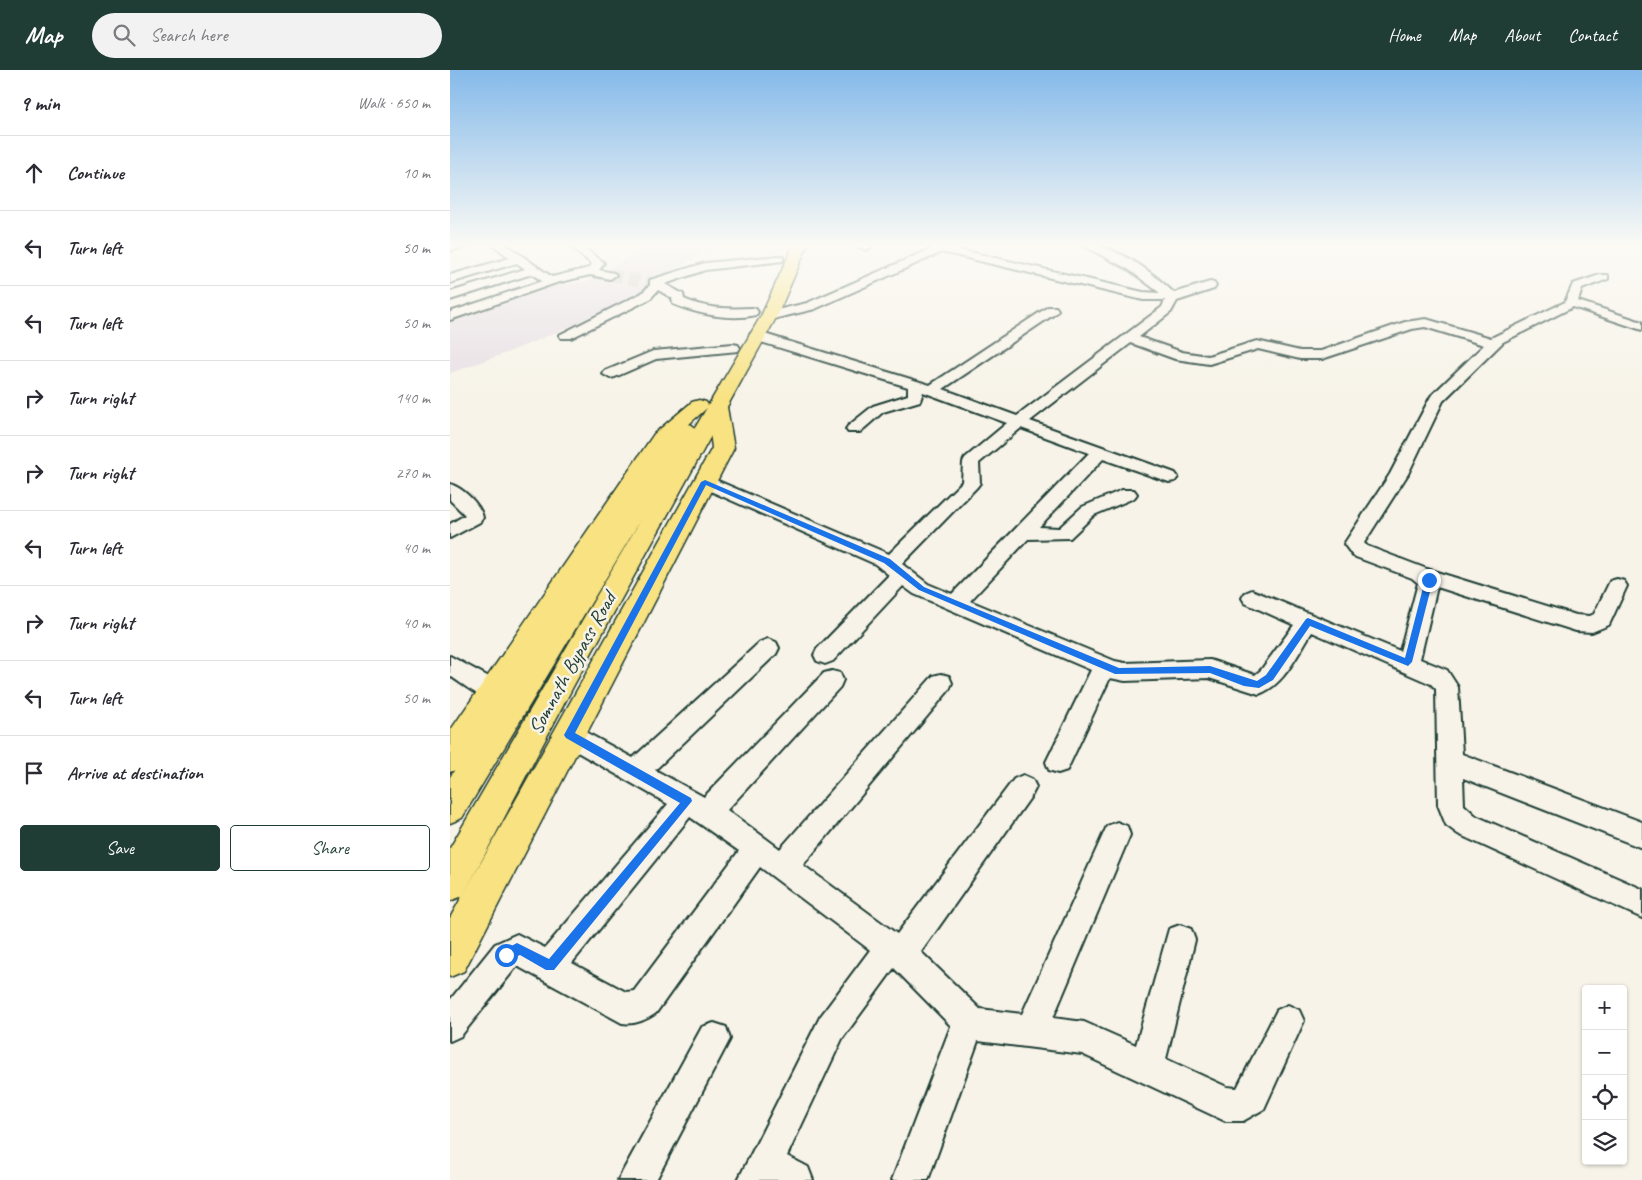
<!DOCTYPE html>
<html lang="en">
<head>
<meta charset="utf-8">
<style>
	:root { --surface:#fff; --page:#f2f2f3; --text:#2b2b33; --muted:#7c7c81; --line:#e1e1e2; --accent:#1f3d34 }
	body { margin:0; font-family:Caveat,sans-serif; background:var(--page); color:var(--text) }
	.controls { position:absolute; right:15px; bottom:15px; display:grid; overflow:hidden; border-radius:5px; box-shadow:0 1px 4px #0004 }
	.controls button { width:45px; height:45px; display:grid; place-items:center; padding:0; border:0; border-bottom:1px solid var(--line); background:var(--surface); color:var(--text); font:25px sans-serif }
	.stop { position:absolute; width:15px; height:15px; margin:-11px; border:4px solid #1a73e8; border-radius:50%; background:#fff }
	.stop.end { background:#1a73e8; border-color:#fff; box-shadow:0 1px 5px #0008 }
	.list { margin:0; padding:0; list-style:none }
	h2 { display:flex; justify-content:space-between; align-items:center; height:65px; margin:0; padding:0 20px; font-size:21px }
	h2 small { font-size:16px; font-weight:400; color:var(--muted) }
	.list li { display:grid; grid-template-columns:32px 1fr auto; gap:15px; align-items:center; box-sizing:border-box; height:75px; padding:0 20px; border-top:1px solid var(--line) }
	.list b { display:block; font-size:19px; white-space:nowrap }
	.list em { font-size:16px; font-style:normal; color:var(--muted) }
	.actions { display:flex; gap:10px; padding:15px 20px }
	.actions a { flex:1; padding:11px 0; border:1px solid var(--accent); border-radius:5px; text-align:center; font-size:18px; color:var(--accent) }
	.actions .main { background:var(--accent); color:#fff }
	.icon { flex:none; width:28px; height:28px; fill:none; stroke:currentColor; stroke-width:2; stroke-linecap:round; stroke-linejoin:round }
	.map { position:relative; flex:none; width:1192px; height:1110px; overflow:hidden }
	header { display:flex; align-items:center; gap:30px; box-sizing:border-box; height:70px; padding:0 25px; background:var(--accent); color:#fff }
	header strong { font-size:24px }
	nav { display:flex; gap:28px; margin-inline-start:auto; font-size:18px }
	.search { width:350px; height:45px; background:var(--page); display:flex; align-items:center; gap:12px; box-sizing:border-box; padding:0 18px; border-radius:28px; color:var(--muted); font-size:19px }
	main { display:flex }
	aside { flex:1; background:var(--surface) }
	.map>svg:first-child { display:block }
	.built { fill:#e7dee4 }
	.lines { fill:none; stroke-linecap:round; stroke-linejoin:round }
	.minor-tunnel { stroke:#cccfc4; stroke-width:12; stroke-dasharray:12 6; stroke-linecap:butt }
	.minor-casing { stroke:#1f3d34; stroke-width:4 }
	.major-casing { stroke:#1f3d34; stroke-width:3 }
	.highway-casing { stroke:#1f3d34; stroke-width:3 }
	.minor { fill:#f7f3e8; fill-rule:evenodd }
	.major { fill:#f8e281; fill-rule:evenodd }
	.highway { fill:#f8e281; fill-rule:evenodd }
	.route { fill:#1a73e8 }
	.labels { text-anchor:middle; dominant-baseline:central; stroke-width:5; stroke-linejoin:round; paint-order:stroke }
	.street-label { font-size:21px; fill:#1f3d34; stroke:#f7f3e8 }
</style>
</head>
<body>
<header>
<strong>Map</strong>
<div class="search"><svg class="icon" aria-label="search" viewBox="0 0 24 24"><circle cx="10" cy="10" r="6"/><path d="M15 15l6 6"/></svg>Search here</div>
<nav><a>Home</a><a>Map</a><a>About</a><a>Contact</a></nav>
</header>
<main>
<aside>
<h2>9 min<small>Walk · 650 m</small></h2>
<ul class="list">
<li><svg class="icon" aria-label="ahead" viewBox="0 0 24 24"><path d="M12 20V5M6 11l6-6 6 6"/></svg><div><b>Continue</b></div><em>10 m</em></li>
<li><svg class="icon" aria-label="left" viewBox="0 0 24 24"><path d="M17 20v-9H6M10 6l-5 5 5 5"/></svg><div><b>Turn left</b></div><em>50 m</em></li>
<li><svg class="icon" aria-label="left" viewBox="0 0 24 24"><path d="M17 20v-9H6M10 6l-5 5 5 5"/></svg><div><b>Turn left</b></div><em>50 m</em></li>
<li><svg class="icon" aria-label="right" viewBox="0 0 24 24"><path d="M7 20v-9h11M14 6l5 5-5 5"/></svg><div><b>Turn right</b></div><em>140 m</em></li>
<li><svg class="icon" aria-label="right" viewBox="0 0 24 24"><path d="M7 20v-9h11M14 6l5 5-5 5"/></svg><div><b>Turn right</b></div><em>270 m</em></li>
<li><svg class="icon" aria-label="left" viewBox="0 0 24 24"><path d="M17 20v-9H6M10 6l-5 5 5 5"/></svg><div><b>Turn left</b></div><em>40 m</em></li>
<li><svg class="icon" aria-label="right" viewBox="0 0 24 24"><path d="M7 20v-9h11M14 6l5 5-5 5"/></svg><div><b>Turn right</b></div><em>40 m</em></li>
<li><svg class="icon" aria-label="left" viewBox="0 0 24 24"><path d="M17 20v-9H6M10 6l-5 5 5 5"/></svg><div><b>Turn left</b></div><em>50 m</em></li>
<li><svg class="icon" aria-label="arrive" viewBox="0 0 24 24"><path d="M6 21V4h12l-3 4 3 4H6"/></svg><div><b>Arrive at destination</b></div></li>
</ul>
<div class="actions"><a class="main">Save</a><a>Share</a></div>
</aside>
<div class="map">
<svg width="1192" height="1110" viewBox="0 0 1192 1110">
	<rect width="100%" height="100%" fill="#f7f3e8"/>
	<filter id="ink" filterUnits="userSpaceOnUse"><feTurbulence type="fractalNoise" baseFrequency=".02" numOctaves="2"/><feDisplacementMap in="SourceGraphic" scale="10" xChannelSelector="R" yChannelSelector="G"/><feConvolveMatrix kernelMatrix="1 2 1 2 8 2 1 2 1" color-interpolation-filters="sRGB"/></filter>
	<g filter="url(#ink)">
		<polygon class="built" points="202,174 268,174 160,240 59,282 0,303 0,250 107,215 137,211"/>
		<g class="lines">
			<polyline class="minor-tunnel" points="160,205 204,213"/>
			<defs>
				<g id="minor">
					<polygon points="21,174 20,176 0,181 0,175"/>
					<polygon points="42,174 55,174 102,207 139,198 142,194 117,174 129,174 152,191 154,193 149,200 164,203 166,205 160,209 140,205 106,213 0,250 0,242 92,211 82,204 0,230 0,222 75,199 67,193 0,213 0,205 60,188"/>
					<polygon points="401,174 418,174 421,177 416,180"/>
					<path d="M492 174H507L502 178 693 222 710 223 678 199 630 174C665 174 700 200 724 223L760 212 764 213 766 216 764 219 727 231 721 242 689 267 732 282 758 286 807 271 850 281H871L955 252 976 249 1041 268 1115 232 1123 214 1150 205H1158V209L1132 219 1128 231 1192 252V260L1123 237 1053 272 993 331 958 404 914 473 917 476 977 499 1126 545 1140 546 1144 544 1160 511 1167 509 1174 511 1177 516 1159 555 1142 562 1126 561 987 517 970 589 997 600 1008 617 1012 684 1192 752V778L1013 708 1014 735 1026 746 1192 819V848L1008 764 996 755 988 735 986 619 981 614 862 562C848 583 834 616 809 624L759 608 675 611 660 608 617 700 608 703 599 700 596 692 641 600 464 524 453 516 383 591 375 594 367 591 364 585 367 579 439 505 425 494 249 416 246 412 249 408H261L439 484 512 412 513 392 515 388 557 353 473 322 470 331 433 342 410 362H398L396 359 398 356 423 336 458 325V317L301 269 299 266 301 263H311L480 315 598 237H606L608 240 606 243 493 319 567 346 712 237 715 230H693L492 182 365 239 319 250 313 246 314 243 357 233ZM975 257 1034 275 981 326 940 404 894 474 903 486 962 508 968 513 950 581 802 520 795 523 792 528 795 533 844 555 811 600 805 605 760 590 675 593 665 591 520 531 578 469 620 468 644 445 684 428 687 424 684 420H672L632 437 609 458 589 457 653 389 719 412 725 411 728 407 725 403 580 351 681 273 725 289 759 294 808 279 850 289H872L962 259ZM571 358 639 383 502 524 478 514 452 494 527 417 530 413 529 393Z"/>
					<path d="M329 186 333 187V191L255 200 215 214 233 224 234 229C256 239 279 239 302 238L306 239 308 242 306 245C280 251 247 244 223 234L222 228 208 220 200 229 121 268H111L109 265 192 223 200 215V210L255 193Z"/>
					<polygon points="283,274 288,275 290,278 288,281 206,289 165,307 160,308 153,304 155,301 203,281"/>
					<path d="M0 414C13 418 31 435 33 448L30 452 0 468V454L15 445 0 430Z"/>
					<path d="M318 569 326 572 329 578 326 584 205 700 254 727 374 603 382 601 390 603 393 610 390 617 277 740 330 779 483 606 491 604 499 606 502 613 499 620 353 795 447 864 564 709 573 705 582 709 586 717 582 725 471 882 530 939 572 944 657 756 667 752 677 756 680 765 603 948 634 952 686 975 719 859 730 855 741 859 745 870 716 989 777 1017 787 1018 827 940 838 935 849 940 854 951 814 1039 793 1051H775L632 984 528 971 478 1110H442L501 956 444 898 392 969 337 1086 358 1097 363 1110H288L370 947 420 880 310 797 206 943C196 950 184 955 172 953L67 896 11 966 0 971V930L45 874 67 864 95 878 218 734 110 672 107 665 110 658 119 654 128 658 183 688 310 572ZM240 747 289 781 184 921 176 922 122 893Z"/>
					<path d="M0 586 52 614 56 621 52 628C35 634 15 615 0 606Z"/>
					<polygon points="264,953 276,957 280,969 206,1110 168,1110 252,957"/>
				</g>
				<polygon id="major" points="249,330 256,332 258,335 267,331 274,333 277,337 284,378 14,901 0,907 0,848 262,378 257,338 219,372 11,698 0,702 0,661 204,364 242,332"/>
				<polygon id="highway" points="344,174 358,174 327,246 125,613 13,826 0,831 0,778 193,446 12,748 0,753 0,707 228,355 235,353 242,355 245,358 311,246"/>
			</defs>
			<use href="#minor" class="minor-casing"/>
			<use href="#major" class="major-casing"/>
			<use href="#highway" class="highway-casing"/>
			<use href="#minor" class="minor"/>
			<use href="#major" class="major"/>
			<use href="#highway" class="highway"/>
		</g>
	</g>
	<linearGradient id="sky" x2="0" y2="1"><stop stop-color="#85baea"/><stop offset="0.53" stop-color="#fbfaf5"/><stop offset="1" stop-color="#fbfaf5" stop-opacity="0"/></linearGradient>
	<rect width="1192" height="330" fill="url(#sky)"/>
	<polygon class="route" points="255,410 440,489 474,517 669,598 760,596 807,611 816,605 856,549 858,548 955,588 975,510 979,507 983,510 962,592 958,596 860,556 823,610 809,618 794,616 760,603 665,604 469,520 434,493 256,415 125,663 241,728 242,731 104,900 96,900 70,885 56,891 52,889 52,881 67,873 99,889 230,733 116,668 114,665 251,412"/>
	<g class="labels">
		<g class="street-label">
			<text transform="translate(122 593) rotate(-61)">Somnath Bypass Road</text>
		</g>
	</g>
</svg>
<div class="controls">
<button>+</button>
<button>−</button>
<button><svg class="icon" aria-label="locate" viewBox="0 0 24 24"><circle cx="12" cy="12" r="6"/><path d="M12 2v4M12 18v4M2 12h4M18 12h4"/></svg></button>
<button><svg class="icon" aria-label="layers" viewBox="0 0 24 24"><path d="M12 4l9 5-9 5-9-5zM3 14l9 5 9-5"/></svg></button>
</div>
<div class="stop" style="left:56px;top:885px"></div>
<div class="stop end" style="left:979px;top:510px"></div>
</div>
</main>
</body>
</html>
